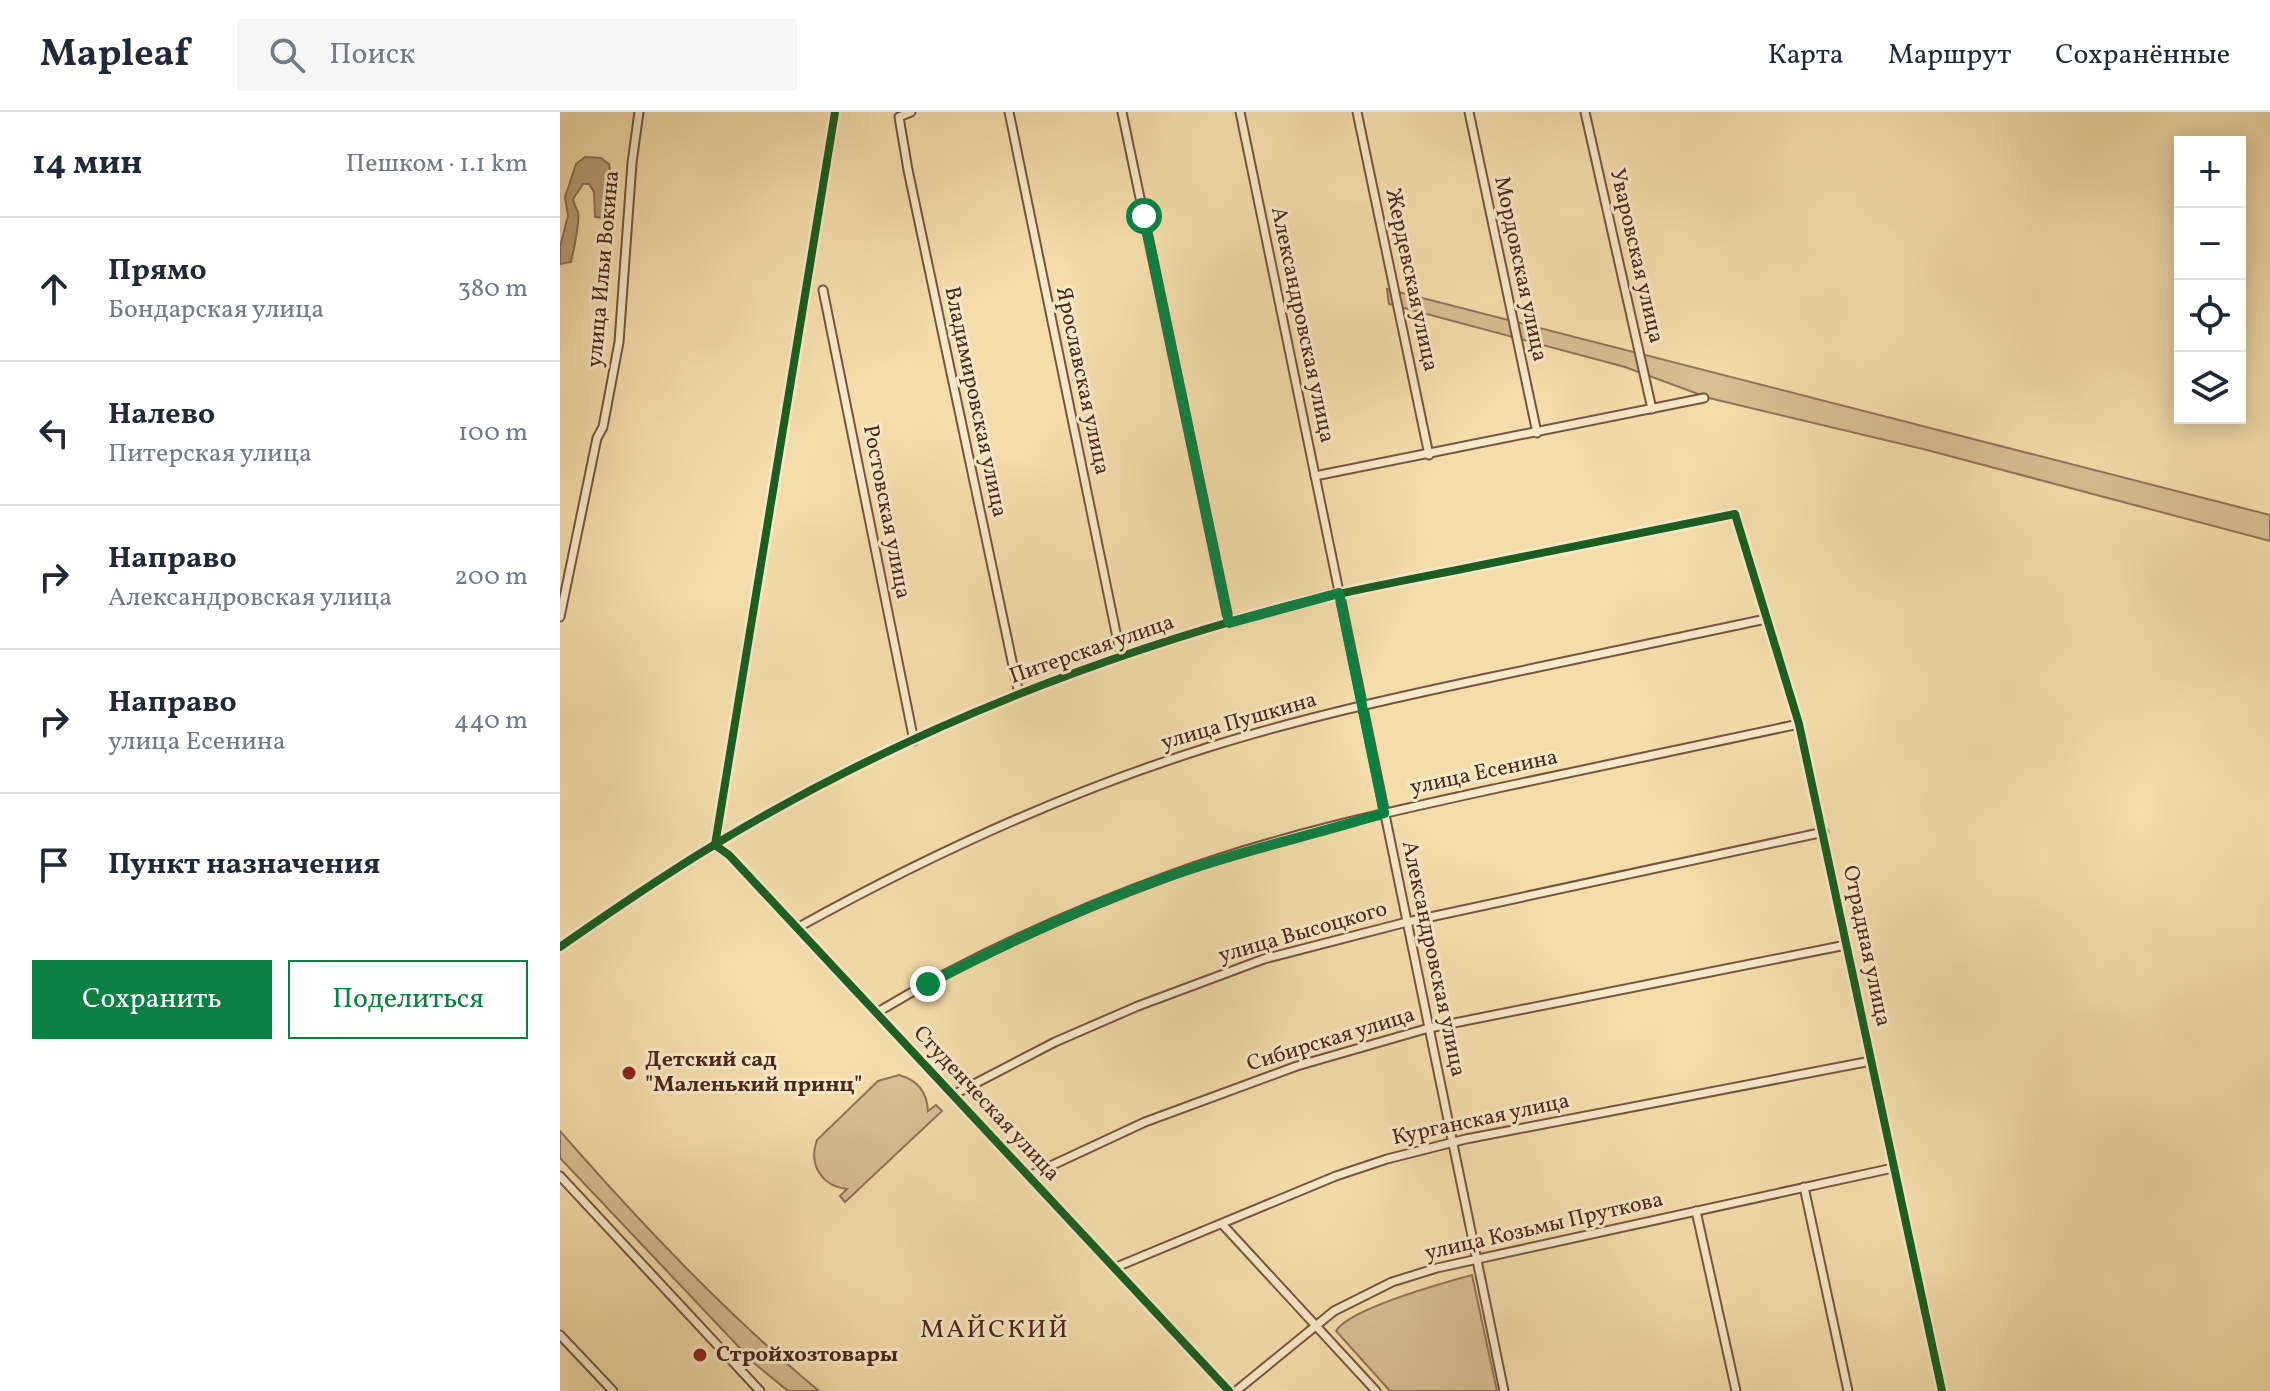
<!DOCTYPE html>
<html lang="ru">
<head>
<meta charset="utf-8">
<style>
	:root { --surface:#fff; --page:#f6f6f7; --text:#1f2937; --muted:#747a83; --line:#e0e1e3; --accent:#0b8043 }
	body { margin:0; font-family:Vollkorn,serif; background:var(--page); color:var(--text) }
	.controls { position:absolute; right:24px; top:24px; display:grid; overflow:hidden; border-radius:0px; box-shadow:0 4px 20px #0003 }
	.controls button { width:72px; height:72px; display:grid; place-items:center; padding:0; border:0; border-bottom:2px solid var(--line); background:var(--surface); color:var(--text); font:40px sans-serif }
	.stop { position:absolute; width:24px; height:24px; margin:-18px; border:6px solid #0b8043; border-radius:50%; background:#fff }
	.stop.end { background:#0b8043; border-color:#fff; box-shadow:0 2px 8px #0008 }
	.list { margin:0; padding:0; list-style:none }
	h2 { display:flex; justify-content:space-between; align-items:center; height:104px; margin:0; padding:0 32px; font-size:34px }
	h2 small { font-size:26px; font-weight:400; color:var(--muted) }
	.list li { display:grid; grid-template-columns:52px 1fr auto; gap:24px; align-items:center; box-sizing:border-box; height:144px; padding:0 32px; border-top:2px solid var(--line) }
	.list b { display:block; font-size:30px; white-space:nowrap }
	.list p { margin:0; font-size:26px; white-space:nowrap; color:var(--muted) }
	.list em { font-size:26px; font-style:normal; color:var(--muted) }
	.actions { display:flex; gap:16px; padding:24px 32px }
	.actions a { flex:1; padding:18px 0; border:2px solid var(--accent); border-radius:0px; text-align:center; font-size:28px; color:var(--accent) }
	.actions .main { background:var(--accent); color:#fff }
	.icon { flex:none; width:44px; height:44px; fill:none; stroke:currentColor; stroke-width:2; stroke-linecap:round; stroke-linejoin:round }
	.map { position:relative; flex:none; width:1710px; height:1279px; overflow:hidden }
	header { display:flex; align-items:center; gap:48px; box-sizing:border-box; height:112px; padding:0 40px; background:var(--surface); border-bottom:2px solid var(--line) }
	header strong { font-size:38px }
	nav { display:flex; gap:44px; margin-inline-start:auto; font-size:28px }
	.search { width:560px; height:72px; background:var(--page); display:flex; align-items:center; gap:20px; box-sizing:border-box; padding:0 28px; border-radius:0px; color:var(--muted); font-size:30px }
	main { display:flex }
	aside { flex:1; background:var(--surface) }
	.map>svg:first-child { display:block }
	.green { fill:#d7be93; stroke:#917357; stroke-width:2 }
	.water { fill:#bb9f7a; stroke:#8e6f54; stroke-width:2 }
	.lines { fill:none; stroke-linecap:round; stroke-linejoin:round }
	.minor-casing { stroke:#75553f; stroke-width:11 }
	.minor { stroke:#f8e9c8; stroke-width:7 }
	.cycleway-casing { stroke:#f8e9c8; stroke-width:13 }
	.cycleway { stroke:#1b5e20; stroke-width:8 }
	.route { stroke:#0b8043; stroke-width:10 }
	.poi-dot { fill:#8f2418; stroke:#f8e9c8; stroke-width:3 }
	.labels { text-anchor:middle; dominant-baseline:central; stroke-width:6; stroke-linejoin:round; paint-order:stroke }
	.street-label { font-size:22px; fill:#4b281b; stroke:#f8e9c8 }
	.poi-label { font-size:22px; font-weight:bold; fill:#4b281b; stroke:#f8e9c8; text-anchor:start }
	.quarter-label { font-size:26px; letter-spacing:2px; fill:#4b281b; stroke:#f8e9c8 }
</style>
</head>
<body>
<header>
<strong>Mapleaf</strong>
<div class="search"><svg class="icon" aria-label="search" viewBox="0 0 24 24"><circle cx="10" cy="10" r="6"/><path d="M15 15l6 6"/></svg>Поиск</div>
<nav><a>Карта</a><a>Маршрут</a><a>Сохранённые</a></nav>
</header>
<main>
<aside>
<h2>14 мин<small>Пешком · 1.1 km</small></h2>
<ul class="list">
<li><svg class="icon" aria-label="ahead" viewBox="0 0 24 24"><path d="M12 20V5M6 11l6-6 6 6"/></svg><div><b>Прямо</b><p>Бондарская улица</p></div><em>380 m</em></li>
<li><svg class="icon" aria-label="left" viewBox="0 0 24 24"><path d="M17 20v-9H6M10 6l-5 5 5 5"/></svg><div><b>Налево</b><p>Питерская улица</p></div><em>100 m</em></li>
<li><svg class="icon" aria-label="right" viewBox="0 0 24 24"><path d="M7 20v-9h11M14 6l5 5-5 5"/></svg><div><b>Направо</b><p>Александровская улица</p></div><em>200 m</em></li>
<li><svg class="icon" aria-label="right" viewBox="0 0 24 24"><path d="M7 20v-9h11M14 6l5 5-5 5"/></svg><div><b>Направо</b><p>улица Есенина</p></div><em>440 m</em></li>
<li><svg class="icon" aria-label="arrive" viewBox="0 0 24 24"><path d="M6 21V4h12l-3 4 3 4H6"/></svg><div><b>Пункт назначения</b></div></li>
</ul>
<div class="actions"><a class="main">Сохранить</a><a>Поделиться</a></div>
</aside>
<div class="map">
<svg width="1710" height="1279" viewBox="0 0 1710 1279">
	<rect width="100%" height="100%" fill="#f4ddab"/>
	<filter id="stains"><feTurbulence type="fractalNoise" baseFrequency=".0025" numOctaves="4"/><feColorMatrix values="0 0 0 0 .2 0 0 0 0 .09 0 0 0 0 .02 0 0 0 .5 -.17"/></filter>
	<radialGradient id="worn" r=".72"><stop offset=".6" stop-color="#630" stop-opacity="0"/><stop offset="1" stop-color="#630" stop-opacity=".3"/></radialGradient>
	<g class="green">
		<polygon points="827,177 1710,403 1710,429 1367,338 1149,286 1065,255 829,192"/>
		<path d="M339 963C358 968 367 980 368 999L376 993 382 999 285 1090 280 1084 287 1077C262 1074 248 1053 257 1028L318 969Z"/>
		<path d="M0 1019C80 1111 165 1201 259 1279H228L194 1251 0 1046Z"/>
		<path d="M912 1163 937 1279H830L776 1219C790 1196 883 1171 912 1163Z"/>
	</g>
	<path class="water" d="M25 45 41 46 49 52C52 68 55 92 46 106L35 105 34 80 29 72H23L13 87C14 92 16 96 18 100 20 108 13 141 11 150L0 152V135L8 104 5 85 16 52Z"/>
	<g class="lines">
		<defs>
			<g id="minor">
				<polyline points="275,0 155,733 169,743 669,1279"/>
				<polyline points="351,0 339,5 348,58 459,582"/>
				<polyline points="449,0 561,545"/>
				<polyline points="562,0 669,511"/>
				<polyline points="680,0 944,1279"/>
				<polyline points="797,0 869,343"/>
				<polyline points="909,0 977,321"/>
				<polyline points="1025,0 1092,297"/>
				<polyline points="263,178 354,629"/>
				<polyline points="755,364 1144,286"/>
				<polyline points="0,505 37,326 43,315 59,230 72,51 79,0"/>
				<path d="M237 816C367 744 503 681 646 636 738 607 833 586 927 566 1020 546 1113 527 1206 507"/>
				<path d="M0 835C50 800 101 765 154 733 331 626 527 547 727 494 786 479 847 468 907 456 996 438 1085 420 1175 402L1239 612 1382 1279"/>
				<path d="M316 901C408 846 510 800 611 763 717 724 828 700 938 676 1038 655 1139 633 1239 612"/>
				<polyline points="393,983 495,930 578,894 704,847 847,810 1264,720"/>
				<polyline points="0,1064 200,1279"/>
				<polyline points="469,1064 585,1010 737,954 869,916 1286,833"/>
				<polyline points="1244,1075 1288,1279"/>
				<polyline points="1136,1099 1176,1279"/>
				<polyline points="663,1113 816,1279"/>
				<polyline points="554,1156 776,1064 827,1047 906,1027 1311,949"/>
				<polyline points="0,1223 53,1279"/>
				<polyline points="676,1279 774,1199 832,1170 877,1156 1333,1056"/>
			</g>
		</defs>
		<use href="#minor" class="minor-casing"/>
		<use href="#minor" class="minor"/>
		<defs>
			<g id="cycleway">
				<polyline points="275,0 155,733 169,743 669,1279"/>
				<path d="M0 835C50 800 101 765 154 733 331 626 527 547 727 494 786 479 847 468 907 456 996 438 1085 420 1175 402L1239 612 1382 1279"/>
			</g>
		</defs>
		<use href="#cycleway" class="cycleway-casing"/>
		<use href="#cycleway" class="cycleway"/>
	</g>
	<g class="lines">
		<path class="route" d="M368 872C447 831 529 792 613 763 682 738 755 723 824 701L779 481 669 511 584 104"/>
	</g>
	<g class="poi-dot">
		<circle cx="69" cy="961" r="8"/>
		<circle cx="140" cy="1243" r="8"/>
	</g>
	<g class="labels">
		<g class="street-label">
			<text transform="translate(1076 144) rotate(77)">Уваровская улица</text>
			<text transform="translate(44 157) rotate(-85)">улица Ильи Вокина</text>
			<text transform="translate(960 157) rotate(78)">Мордовская улица</text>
			<text transform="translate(851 168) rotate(78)">Жердевская улица</text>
			<text transform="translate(742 213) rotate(78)">Александровская улица</text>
			<text transform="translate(522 269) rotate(78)">Ярославская улица</text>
			<text transform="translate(415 290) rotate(78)">Владимировская улица</text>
			<text transform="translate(326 400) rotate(79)">Ростовская улица</text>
			<text transform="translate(532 538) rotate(-19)">Питерская улица</text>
			<text transform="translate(679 610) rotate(-16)">улица Пушкина</text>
			<text transform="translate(924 661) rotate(-12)">улица Есенина</text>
			<text transform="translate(743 821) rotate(-16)">улица Высоцкого</text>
			<text transform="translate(1306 834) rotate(78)">Отрадная улица</text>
			<text transform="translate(873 847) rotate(78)">Александровская улица</text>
			<text transform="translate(771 928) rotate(-17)">Сибирская улица</text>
			<text transform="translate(426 992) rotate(47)">Студенческая улица</text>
			<text transform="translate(921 1008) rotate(-12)">Курганская улица</text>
			<text transform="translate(984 1115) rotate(-13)">улица Козьмы Пруткова</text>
		</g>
		<g class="poi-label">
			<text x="85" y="948">Детский сад<tspan x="85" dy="25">"Маленький принц"</tspan></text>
			<text x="156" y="1243">Стройхозтовары</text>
		</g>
		<g class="quarter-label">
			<text x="435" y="1218">МАЙСКИЙ</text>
		</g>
	</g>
	<rect width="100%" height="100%" filter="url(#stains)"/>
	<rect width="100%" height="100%" fill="url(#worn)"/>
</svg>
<div class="controls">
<button>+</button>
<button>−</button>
<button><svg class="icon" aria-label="locate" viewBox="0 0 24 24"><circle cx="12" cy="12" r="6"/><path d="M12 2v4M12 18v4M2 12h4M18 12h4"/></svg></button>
<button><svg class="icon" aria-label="layers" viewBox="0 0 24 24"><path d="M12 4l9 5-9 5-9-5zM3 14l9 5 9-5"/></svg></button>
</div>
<div class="stop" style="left:584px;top:104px"></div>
<div class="stop end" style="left:368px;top:872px"></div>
</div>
</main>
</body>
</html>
